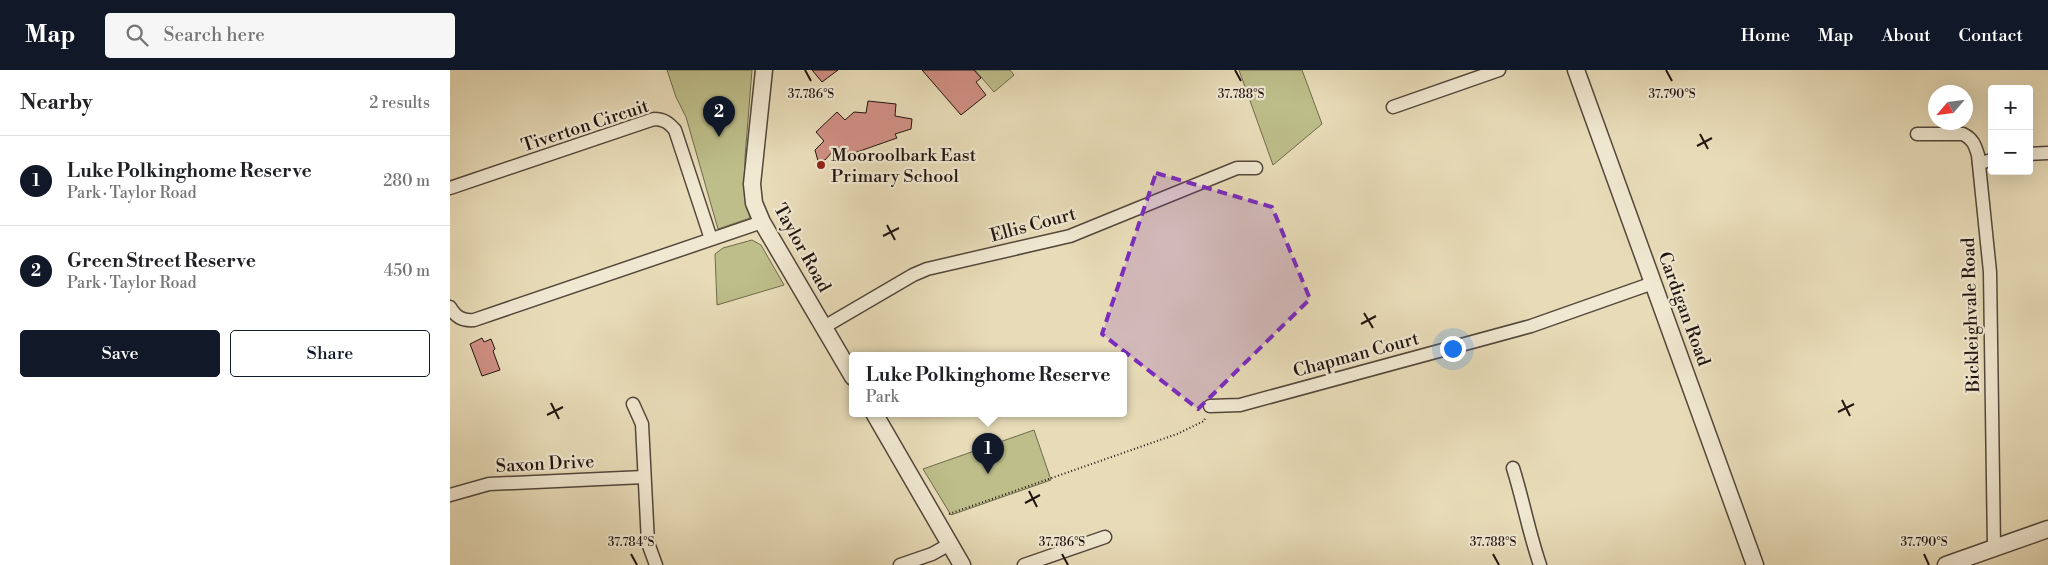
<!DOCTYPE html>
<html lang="en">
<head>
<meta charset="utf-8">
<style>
	:root { --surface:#fff; --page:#f6f6f6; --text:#202124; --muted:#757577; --line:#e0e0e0; --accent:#111827 }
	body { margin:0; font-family:"Libre Bodoni",serif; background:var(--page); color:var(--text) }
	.controls { position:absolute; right:15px; top:15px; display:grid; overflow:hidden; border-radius:5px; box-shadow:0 5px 20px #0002 }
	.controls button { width:45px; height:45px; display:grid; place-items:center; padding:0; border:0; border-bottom:1px solid var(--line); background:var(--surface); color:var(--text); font:25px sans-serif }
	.compass { position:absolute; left:1478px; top:15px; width:45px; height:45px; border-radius:50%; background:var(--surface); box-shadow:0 5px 20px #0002; rotate:242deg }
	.you { position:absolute; left:1002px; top:278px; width:18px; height:18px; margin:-12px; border:4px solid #fff; border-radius:50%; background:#1a73e8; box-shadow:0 0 0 8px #1a73e833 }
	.badge { display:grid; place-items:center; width:32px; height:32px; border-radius:50%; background:var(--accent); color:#fff; font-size:16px; font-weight:700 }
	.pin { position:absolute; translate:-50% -41px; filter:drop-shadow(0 1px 2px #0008) }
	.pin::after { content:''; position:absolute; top:26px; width:18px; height:15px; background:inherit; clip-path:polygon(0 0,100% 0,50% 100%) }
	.popup { position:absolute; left:399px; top:282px; width:278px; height:65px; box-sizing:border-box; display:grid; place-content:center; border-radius:5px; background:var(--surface); filter:drop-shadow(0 1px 4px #0005); font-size:16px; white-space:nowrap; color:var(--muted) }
	.popup b { font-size:19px; color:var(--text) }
	.popup::after { content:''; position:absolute; left:50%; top:100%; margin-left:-10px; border:10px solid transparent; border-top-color:var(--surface) }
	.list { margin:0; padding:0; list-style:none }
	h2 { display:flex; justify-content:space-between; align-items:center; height:65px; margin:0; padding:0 20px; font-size:21px }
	h2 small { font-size:16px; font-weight:400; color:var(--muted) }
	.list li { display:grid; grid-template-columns:32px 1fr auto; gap:15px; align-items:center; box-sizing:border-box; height:90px; padding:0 20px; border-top:1px solid var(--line) }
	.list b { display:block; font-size:19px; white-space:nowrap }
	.list p { margin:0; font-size:16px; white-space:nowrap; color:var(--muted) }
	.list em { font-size:16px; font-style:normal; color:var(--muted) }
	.actions { display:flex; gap:10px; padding:15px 20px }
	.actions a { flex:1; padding:11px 0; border:1px solid var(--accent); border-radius:5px; text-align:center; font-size:18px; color:var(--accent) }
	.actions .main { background:var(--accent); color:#fff }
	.icon { flex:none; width:28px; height:28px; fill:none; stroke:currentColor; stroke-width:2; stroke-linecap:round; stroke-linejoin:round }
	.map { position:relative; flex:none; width:1598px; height:495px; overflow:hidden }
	header { display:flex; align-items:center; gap:30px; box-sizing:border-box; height:70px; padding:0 25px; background:var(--accent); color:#fff }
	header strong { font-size:24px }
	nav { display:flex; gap:28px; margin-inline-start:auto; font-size:18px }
	.search { width:350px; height:45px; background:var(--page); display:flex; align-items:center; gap:12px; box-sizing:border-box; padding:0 18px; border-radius:5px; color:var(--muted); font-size:19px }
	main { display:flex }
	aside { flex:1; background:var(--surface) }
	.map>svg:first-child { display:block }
	.green { fill:#bdbe8a; stroke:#6f6a4e }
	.building { fill:#d09084; stroke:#211511 }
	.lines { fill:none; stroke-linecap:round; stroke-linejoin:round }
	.minor-casing { stroke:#53473b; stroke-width:15 }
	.tertiary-casing { stroke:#53473b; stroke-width:19 }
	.path { stroke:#211511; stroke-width:2; stroke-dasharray:1 2.5; stroke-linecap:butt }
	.minor { stroke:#f0e8d1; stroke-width:12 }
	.tertiary { stroke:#f0e8d1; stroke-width:16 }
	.marked { fill:#7b2cbf; fill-opacity:0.2; stroke:#7b2cbf; stroke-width:4; stroke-dasharray:10 6; stroke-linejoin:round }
	.ticks { fill:none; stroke:#211511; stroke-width:2 }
	.poi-dot { fill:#8f2418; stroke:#f0e8d1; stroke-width:2 }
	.labels { text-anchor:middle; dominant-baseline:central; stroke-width:4.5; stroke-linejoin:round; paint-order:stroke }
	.street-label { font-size:18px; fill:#211511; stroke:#f0e8d1 }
	.poi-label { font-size:18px; fill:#211511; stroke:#f0e8d1; text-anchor:start }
	.ticks-label { font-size:12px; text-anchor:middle; fill:#211511; stroke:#f0e8d1; stroke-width:4.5; stroke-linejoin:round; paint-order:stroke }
</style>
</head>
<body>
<header>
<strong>Map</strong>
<div class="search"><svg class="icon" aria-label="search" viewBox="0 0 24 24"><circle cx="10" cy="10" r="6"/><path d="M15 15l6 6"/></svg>Search here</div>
<nav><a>Home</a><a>Map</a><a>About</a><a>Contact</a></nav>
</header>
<main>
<aside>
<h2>Nearby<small>2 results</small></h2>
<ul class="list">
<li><span class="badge">1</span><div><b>Luke Polkinghome Reserve</b><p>Park · Taylor Road</p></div><em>280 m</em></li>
<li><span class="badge">2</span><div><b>Green Street Reserve</b><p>Park · Taylor Road</p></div><em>450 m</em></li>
</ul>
<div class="actions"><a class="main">Save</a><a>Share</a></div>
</aside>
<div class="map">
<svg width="1598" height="495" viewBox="0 0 1598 495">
	<rect width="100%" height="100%" fill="#e8dcb8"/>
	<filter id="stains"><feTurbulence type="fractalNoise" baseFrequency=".004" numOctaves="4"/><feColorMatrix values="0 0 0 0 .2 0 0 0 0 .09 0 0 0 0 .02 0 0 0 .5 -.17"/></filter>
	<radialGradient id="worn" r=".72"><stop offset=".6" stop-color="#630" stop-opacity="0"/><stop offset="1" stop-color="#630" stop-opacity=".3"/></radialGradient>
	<g class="green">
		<polygon points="217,0 302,0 295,87 295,129 300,148 268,159 236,47 226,27"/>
		<polygon points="525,0 560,0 564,5 544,22"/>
		<polygon points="789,0 852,0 872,54 823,95"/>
		<polygon points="302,170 311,175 334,215 267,235 265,184 273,178"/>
		<polygon points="584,360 601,410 501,445 473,399"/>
	</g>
	<g class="building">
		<polygon points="362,0 388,0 372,12"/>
		<polygon points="472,0 524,0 531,8 526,12 536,25 511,45"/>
		<polygon points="418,31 446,34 445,46 462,49 461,59 445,64 447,68 387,89 384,80 375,90 368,91 365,80 374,71 366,62 387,42 395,50 404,42 416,43"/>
		<polygon points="32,268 34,272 41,269 45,279 43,281 50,300 32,306 20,274"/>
	</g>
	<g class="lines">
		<defs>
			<g id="minor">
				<polyline points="943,37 1049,0"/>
				<path d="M1467 64H1513C1523 69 1525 75 1528 85L1540 202 1544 478"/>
				<polyline points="1579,84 1598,83"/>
				<polyline points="1529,93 1542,90"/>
				<path d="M0 118 204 49C214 49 219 53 225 60L261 169"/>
				<path d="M0 237C6 247 12 251 24 250L312 152"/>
				<polyline points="374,257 463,205 477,199 620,166 787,98 806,98"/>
				<polyline points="183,334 192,354 198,473 206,495"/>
				<polyline points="760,336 790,335 1081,256 1203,213"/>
				<path d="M1063 398C1073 430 1079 463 1090 495"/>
				<polyline points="0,425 39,414 194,407"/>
				<polyline points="450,495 482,484 500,474"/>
				<polyline points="574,495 655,467"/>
			</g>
			<g id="tertiary">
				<polyline points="314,0 302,114 304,133 312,152 403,307"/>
				<polyline points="1126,0 1305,495"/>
				<polyline points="424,343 512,495"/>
				<polyline points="1496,495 1598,459"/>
			</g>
		</defs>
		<use href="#minor" class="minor-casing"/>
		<use href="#tertiary" class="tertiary-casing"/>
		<polyline class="path" points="499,444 727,364 754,351 755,348"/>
		<use href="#minor" class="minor"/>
		<use href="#tertiary" class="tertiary"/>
	</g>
	<path class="marked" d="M706 103 822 137 860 229 748 339 652 264Z"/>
	<path class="ticks" d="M355 0 361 11M785 0 791 11M1216 0 1222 11M1250 64 1258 79M1247 76 1262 68M437 155 445 170M433 166 449 158M914 243 923 258M911 254 926 246M1392 330 1400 346M101 333 109 349M1388 342 1404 334M97 345 113 337M579 421 587 437M575 433 590 425M181 484 187 495M612 484 618 495M1043 484 1049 495M1474 484 1479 495"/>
	<circle class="poi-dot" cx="371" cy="95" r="5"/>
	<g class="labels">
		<g class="street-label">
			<text transform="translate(135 56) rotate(-18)">Tiverton Circuit</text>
			<text transform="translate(583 155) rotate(-15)">Ellis Court</text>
			<text transform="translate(352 178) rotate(61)">Taylor Road</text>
			<text transform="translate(1234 239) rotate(70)">Cardigan Road</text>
			<text transform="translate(1521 245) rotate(-92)">Bickleighvale Road</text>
			<text transform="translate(906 285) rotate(-15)">Chapman Court</text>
			<text transform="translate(95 394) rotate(-3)">Saxon Drive</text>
		</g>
		<g class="poi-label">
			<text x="381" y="85">Mooroolbark East<tspan x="381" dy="21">Primary School</tspan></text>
		</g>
	</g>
	<g class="ticks-label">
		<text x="361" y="28">37.786°S</text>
		<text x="791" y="28">37.788°S</text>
		<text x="1222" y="28">37.790°S</text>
		<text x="181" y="476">37.784°S</text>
		<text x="612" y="476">37.786°S</text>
		<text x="1043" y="476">37.788°S</text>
		<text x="1474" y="476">37.790°S</text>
	</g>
	<rect width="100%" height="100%" filter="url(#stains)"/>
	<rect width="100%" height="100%" fill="url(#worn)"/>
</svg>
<div class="controls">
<button>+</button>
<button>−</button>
</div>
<svg class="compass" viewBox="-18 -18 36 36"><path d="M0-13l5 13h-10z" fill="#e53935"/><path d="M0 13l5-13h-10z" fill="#757577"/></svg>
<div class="you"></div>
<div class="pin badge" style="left:538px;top:404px">1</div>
<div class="popup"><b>Luke Polkinghome Reserve</b>Park</div>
<div class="pin badge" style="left:269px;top:67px">2</div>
</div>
</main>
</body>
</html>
